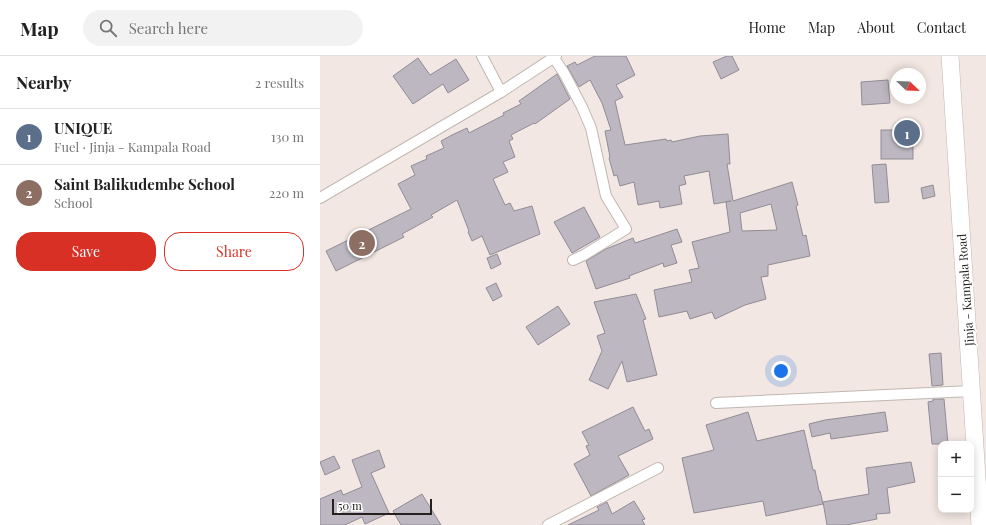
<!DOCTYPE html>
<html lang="en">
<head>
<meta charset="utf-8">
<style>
	:root { --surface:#fff; --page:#f2f2f2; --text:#222; --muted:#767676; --line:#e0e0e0; --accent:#d93025 }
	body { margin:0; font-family:"Playfair Display",serif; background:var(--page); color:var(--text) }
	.controls { position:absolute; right:12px; bottom:12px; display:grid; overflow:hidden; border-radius:8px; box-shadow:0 2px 10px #0003 }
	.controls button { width:36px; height:36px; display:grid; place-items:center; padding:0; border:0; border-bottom:1px solid var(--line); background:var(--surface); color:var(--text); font:20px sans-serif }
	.compass { position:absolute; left:570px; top:12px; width:36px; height:36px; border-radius:50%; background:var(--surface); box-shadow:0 2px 10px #0003; rotate:113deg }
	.scale { position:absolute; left:12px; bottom:10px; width:100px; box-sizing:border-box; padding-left:4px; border:2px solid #25211f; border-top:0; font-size:11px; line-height:14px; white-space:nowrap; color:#25211f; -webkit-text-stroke:3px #fff; paint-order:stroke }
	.you { position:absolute; left:461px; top:315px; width:14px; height:14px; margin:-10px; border:3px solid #fff; border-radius:50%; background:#1a73e8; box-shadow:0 0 0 6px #1a73e833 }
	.badge { display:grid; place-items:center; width:26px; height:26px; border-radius:50%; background:var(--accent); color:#fff; font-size:13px; font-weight:700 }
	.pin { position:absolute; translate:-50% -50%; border:2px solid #fff; box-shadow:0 1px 4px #0006 }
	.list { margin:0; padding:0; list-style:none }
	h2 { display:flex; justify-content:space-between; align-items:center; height:52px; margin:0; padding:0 16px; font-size:17px }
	h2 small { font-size:13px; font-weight:400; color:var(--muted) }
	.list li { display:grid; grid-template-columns:26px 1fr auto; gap:12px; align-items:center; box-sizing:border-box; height:56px; padding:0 16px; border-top:1px solid var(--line) }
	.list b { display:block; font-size:15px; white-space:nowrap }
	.list p { margin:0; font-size:13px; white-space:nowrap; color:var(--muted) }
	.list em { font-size:13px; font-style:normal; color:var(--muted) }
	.actions { display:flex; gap:8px; padding:12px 16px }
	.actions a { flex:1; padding:9px 0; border:1px solid var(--accent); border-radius:16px; text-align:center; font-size:14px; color:var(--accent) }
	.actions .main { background:var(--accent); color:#fff }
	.icon { flex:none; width:22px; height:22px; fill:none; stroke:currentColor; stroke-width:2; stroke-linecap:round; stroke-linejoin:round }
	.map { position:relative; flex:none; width:666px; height:469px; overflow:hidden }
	header { display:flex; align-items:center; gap:24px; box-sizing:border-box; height:56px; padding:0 20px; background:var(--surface); border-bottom:1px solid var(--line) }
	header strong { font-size:19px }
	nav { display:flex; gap:22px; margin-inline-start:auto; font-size:14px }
	.search { width:280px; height:36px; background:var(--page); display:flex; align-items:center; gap:10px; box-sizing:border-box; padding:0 14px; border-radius:22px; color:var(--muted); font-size:15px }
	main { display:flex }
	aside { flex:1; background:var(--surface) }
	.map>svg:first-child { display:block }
	.building { fill:#bcb7c0; stroke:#918c95; fill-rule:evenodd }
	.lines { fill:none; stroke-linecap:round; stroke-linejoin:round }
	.minor-casing { stroke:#c1b7b2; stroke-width:12 }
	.trunk-casing { stroke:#c1b7b2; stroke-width:18 }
	.minor { stroke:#fff; stroke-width:10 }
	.trunk { stroke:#fff; stroke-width:17 }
	.labels { text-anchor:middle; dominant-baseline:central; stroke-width:3.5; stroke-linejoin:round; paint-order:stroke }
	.street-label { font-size:12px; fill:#25211f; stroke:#fff }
</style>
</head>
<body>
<header>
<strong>Map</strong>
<div class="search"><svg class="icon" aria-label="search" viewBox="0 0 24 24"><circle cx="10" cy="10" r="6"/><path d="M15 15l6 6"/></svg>Search here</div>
<nav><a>Home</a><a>Map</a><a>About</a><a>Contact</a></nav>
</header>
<main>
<aside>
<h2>Nearby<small>2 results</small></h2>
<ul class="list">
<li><span class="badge" style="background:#5c6f8a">1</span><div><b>UNIQUE</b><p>Fuel · Jinja - Kampala Road</p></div><em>130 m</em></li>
<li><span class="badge" style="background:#8d6e63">2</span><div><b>Saint Balikudembe School</b><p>School</p></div><em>220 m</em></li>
</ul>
<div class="actions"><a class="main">Save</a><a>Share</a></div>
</aside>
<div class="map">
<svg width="666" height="469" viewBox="0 0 666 469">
	<rect width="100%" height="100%" fill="#f2e7e2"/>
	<g class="building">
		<path d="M275 0H306L315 19 296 29 303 41 295 45 305 89 346 83 347 85 351 84 352 86 380 80 408 78 410 108H407L413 145 472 126 478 149 476 150 483 180 486 179 490 200 448 209V220L441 221 446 243 425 249 395 263 392 256 370 263 367 255 339 261 334 234 372 226 369 214 379 212 372 186 410 176 406 146 411 145 394 148 389 115 364 120 366 128 359 130 362 148 340 152 339 145 318 149 314 126 300 130 297 119 294 120 289 102 290 101 285 75 291 74 282 47 270 24 259 31 247 10 255 6 257 9ZM451 148 457 174 422 175 420 157Z"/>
		<polygon points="407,0 412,0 419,14 401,23 393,6"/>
		<polygon points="98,2 110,19 136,3 149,24 128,37 123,28 93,48 73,20"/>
		<polygon points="237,18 250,43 215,68 214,67 191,79 193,83 189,85 195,101 183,106 188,116 173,123 185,149 190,147 194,155 212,150 220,178 170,199 162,180 152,185 148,176 149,175 137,144 111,159 113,161 82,178 84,181 16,215 6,195 91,153 78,128 95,119 91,110 107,103 106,100 124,92 121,85 132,79 147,72 149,77 184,59 183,57 201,48 199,45"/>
		<polygon points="568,24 570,47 542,49 541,26"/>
		<rect x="561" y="74" width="32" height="29"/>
		<polygon points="566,108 569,146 555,147 552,109"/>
		<polygon points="613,129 615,140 603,143 601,132"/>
		<polygon points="264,151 280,181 252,197 234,166"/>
		<polygon points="357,173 362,186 351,189 357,207 344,211 343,207 309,220 310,222 276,233 266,205 286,193 313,182 315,187"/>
		<polygon points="177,198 181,208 171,213 167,202"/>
		<polygon points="176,227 182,240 173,245 166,232"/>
		<polygon points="316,238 326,263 323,264 337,319 307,326 302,305 288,333 269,324 282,295 277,280 285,277 274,246"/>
		<polygon points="238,250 250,268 218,289 206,271"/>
		<polygon points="621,297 623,329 612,330 609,298"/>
		<polygon points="613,343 624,343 628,388 612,388 608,346 613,345"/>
		<polygon points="313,351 325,375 329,373 333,383 298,400 309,419 271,440 254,408 270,399 266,390 269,389 262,376"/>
		<polygon points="428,356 437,385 484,374 493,414 495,414 499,435 500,435 503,448 446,460 443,445 374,457 362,402 394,394 386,369"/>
		<polygon points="565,356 568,375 511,383 510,377 492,381 489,368 505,364"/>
		<polygon points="59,394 65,411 51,417 69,457 45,468 42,461 25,469 0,469 0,443 21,434 23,439 42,431 32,404"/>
		<polygon points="14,400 20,412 5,419 0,406"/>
		<polygon points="591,406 595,426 567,432 570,457 556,458 557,463 526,469 507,469 503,446 549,438 546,412"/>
		<polygon points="102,438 121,469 81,469 73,455"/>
		<polygon points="314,445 325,463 322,464 325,469 248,469 279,454 277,451 287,446 292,458"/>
	</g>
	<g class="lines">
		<defs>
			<g id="minor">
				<polyline points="162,0 181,36"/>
				<polyline points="234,2 244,17 262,51 271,72 286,140 306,173 264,199 253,204"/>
				<polyline points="0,142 181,36 236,0"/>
				<polyline points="396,347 652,335"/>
				<polyline points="228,469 338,412"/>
			</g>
			<polyline id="trunk" points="630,0 660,469"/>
		</defs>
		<use href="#minor" class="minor-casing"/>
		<use href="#trunk" class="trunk-casing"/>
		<use href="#minor" class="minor"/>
		<use href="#trunk" class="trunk"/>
	</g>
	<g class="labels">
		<g class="street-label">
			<text transform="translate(645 234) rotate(-94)">Jinja - Kampala Road</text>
		</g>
	</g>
</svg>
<div class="controls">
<button>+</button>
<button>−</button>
</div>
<svg class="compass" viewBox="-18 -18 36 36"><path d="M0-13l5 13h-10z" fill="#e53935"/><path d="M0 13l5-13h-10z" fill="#767676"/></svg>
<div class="scale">50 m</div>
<div class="you"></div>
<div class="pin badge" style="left:587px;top:77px;background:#5c6f8a">1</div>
<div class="pin badge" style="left:42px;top:187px;background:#8d6e63">2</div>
</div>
</main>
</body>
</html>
